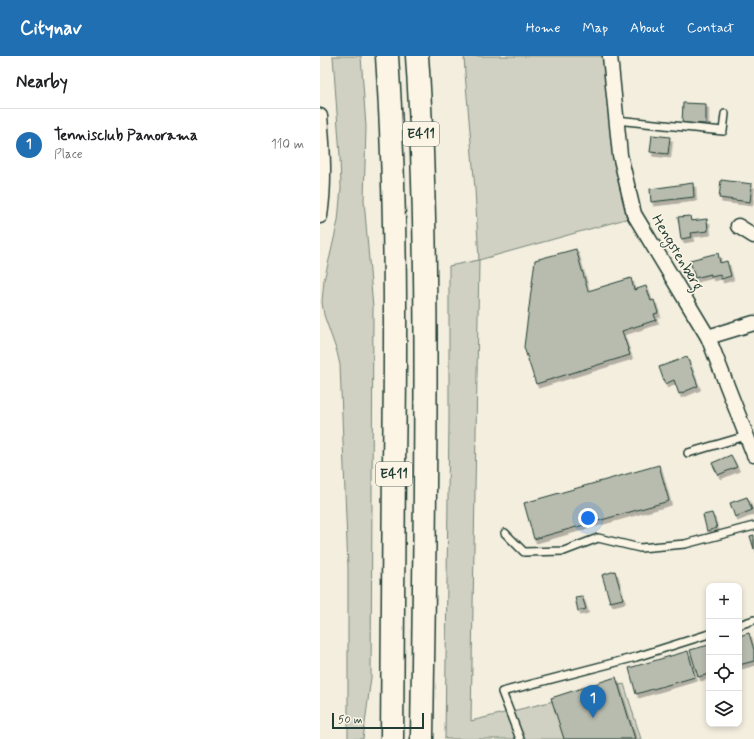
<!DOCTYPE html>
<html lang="en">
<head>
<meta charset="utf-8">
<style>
	:root { --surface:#fff; --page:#f6f6f6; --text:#202124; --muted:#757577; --line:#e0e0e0; --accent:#1f6fb2 }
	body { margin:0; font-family:Mynerve,sans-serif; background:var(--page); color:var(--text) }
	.controls { position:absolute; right:12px; bottom:12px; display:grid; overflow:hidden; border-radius:8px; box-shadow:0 2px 6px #0003 }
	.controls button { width:36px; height:36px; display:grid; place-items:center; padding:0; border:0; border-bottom:1px solid var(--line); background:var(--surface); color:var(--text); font:20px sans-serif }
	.scale { position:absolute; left:12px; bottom:10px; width:92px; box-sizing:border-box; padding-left:4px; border:2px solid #1f3d34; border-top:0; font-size:11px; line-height:14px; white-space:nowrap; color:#1f3d34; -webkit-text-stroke:3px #fcf5e5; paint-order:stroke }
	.you { position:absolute; left:268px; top:462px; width:14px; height:14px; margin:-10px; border:3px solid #fff; border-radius:50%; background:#1a73e8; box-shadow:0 0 0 6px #1a73e833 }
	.badge { display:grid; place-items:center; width:26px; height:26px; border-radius:50%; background:var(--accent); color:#fff; font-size:13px; font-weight:700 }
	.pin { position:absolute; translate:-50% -33px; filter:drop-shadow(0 1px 2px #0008) }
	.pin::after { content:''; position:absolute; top:21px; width:14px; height:12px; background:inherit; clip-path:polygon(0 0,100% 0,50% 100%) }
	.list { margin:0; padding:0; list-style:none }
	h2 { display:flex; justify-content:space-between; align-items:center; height:52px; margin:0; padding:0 16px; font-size:17px }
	h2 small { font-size:13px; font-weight:400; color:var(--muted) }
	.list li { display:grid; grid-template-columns:26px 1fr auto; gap:12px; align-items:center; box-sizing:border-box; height:72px; padding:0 16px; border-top:1px solid var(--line) }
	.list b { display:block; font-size:15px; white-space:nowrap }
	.list p { margin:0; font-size:13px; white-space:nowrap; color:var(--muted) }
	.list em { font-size:13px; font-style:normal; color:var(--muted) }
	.icon { flex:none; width:22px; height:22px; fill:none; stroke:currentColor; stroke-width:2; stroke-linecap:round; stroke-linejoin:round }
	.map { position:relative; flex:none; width:434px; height:683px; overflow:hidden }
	header { display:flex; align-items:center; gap:24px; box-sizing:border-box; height:56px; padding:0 20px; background:var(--accent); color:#fff }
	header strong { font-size:19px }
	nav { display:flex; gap:22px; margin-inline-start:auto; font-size:14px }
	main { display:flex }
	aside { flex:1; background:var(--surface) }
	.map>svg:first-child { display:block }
	.green { fill:#d0d1c2; stroke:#78877b }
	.building { fill:#b8bcae; stroke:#1f3d34; filter:url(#shadow) }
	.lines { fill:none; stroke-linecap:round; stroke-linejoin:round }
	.lane-casing { stroke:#1f3d34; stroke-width:10 }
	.street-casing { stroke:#1f3d34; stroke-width:17 }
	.highway-casing { stroke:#1f3d34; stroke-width:25 }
	.lane { stroke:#fcf5e5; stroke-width:7 }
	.street { stroke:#fcf5e5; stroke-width:14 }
	.highway { stroke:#fcf5e5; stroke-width:22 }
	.labels { text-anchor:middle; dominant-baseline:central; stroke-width:3; stroke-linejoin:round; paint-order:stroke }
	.shield { fill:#fcf5e5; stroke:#617469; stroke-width:1 }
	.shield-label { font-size:14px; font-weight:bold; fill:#1f3d34 }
	.street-label { font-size:15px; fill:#1f3d34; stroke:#fcf5e5 }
</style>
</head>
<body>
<header>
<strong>Citynav</strong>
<nav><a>Home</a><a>Map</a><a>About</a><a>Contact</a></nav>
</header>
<main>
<aside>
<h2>Nearby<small></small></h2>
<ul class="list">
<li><span class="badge">1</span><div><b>Tennisclub Panorama</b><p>Place</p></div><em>110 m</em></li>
</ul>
</aside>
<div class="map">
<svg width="434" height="683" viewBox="0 0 434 683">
	<defs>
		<filter id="shadow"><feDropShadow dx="2.5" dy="4" stdDeviation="0" flood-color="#0004"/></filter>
	</defs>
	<rect width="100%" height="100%" fill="#f3eede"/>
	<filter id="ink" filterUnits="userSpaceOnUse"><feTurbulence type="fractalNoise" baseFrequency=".025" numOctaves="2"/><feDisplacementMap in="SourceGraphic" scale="8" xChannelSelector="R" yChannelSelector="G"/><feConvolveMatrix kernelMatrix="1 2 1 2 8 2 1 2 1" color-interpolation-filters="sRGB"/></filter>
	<g filter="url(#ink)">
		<g class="green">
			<polygon points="13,0 41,0 46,71 44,144 53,252 51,621 43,683 28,683 28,512 20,309 17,296 4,259 2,246 4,224 10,200 18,165 21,132 20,100"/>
			<polygon points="144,0 284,0 309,162 159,204 151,665 304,628 321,683 125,683 129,364 129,210 159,204 155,133 145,17"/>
		</g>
		<g class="building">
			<polygon points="363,47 386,48 386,68 362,67"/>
			<polygon points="332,79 350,81 348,98 330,96"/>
			<polygon points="401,124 432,128 430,146 399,142"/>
			<polygon points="373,127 374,141 331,146 330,133"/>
			<polygon points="370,160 371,165 387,163 388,175 371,177 372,181 361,183 358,161"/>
			<polygon points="256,193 268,235 311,222 314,234 326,230 331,245 334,244 338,257 334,258 336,264 302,275 310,299 216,328 204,291 215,204"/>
			<polygon points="398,197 400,207 407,205 411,220 401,223 400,219 391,221 391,218 375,222 370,204"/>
			<polygon points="367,301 378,330 359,338 354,324 345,328 339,311"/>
			<polygon points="411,399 417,411 398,419 392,407"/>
			<polygon points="339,409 349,445 214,483 204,447"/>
			<polygon points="427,441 432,454 415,461 410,447"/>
			<polygon points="392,457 397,472 387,475 383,459"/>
			<polygon points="434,479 434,493 430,480"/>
			<polygon points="295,515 303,543 290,546 282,519"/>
			<polygon points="262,540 266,553 258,555 255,541"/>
			<polygon points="429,577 434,594 434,605 419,609 419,580"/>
			<polygon points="389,589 389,618 378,621 370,594"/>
			<polygon points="368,595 375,621 316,638 309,612"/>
			<polygon points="296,621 315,683 244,683 231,642"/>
		</g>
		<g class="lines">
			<defs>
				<g id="lane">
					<polyline points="296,64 403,75 405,58"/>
					<polyline points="368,397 426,380"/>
					<polyline points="185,477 204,496 244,495 278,482 320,492 365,488 434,470"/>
					<polyline points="419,569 434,564"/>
					<polyline points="200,683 182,636 316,601 389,578"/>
				</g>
				<g id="street">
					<polyline points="290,0 300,99 314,158 388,281 434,399"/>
					<path d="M0 60C3 94 5 126 0 160"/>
					<polyline points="418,170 434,180"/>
					<polyline points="388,281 434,267"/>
				</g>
				<g id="highway">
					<path d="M67 0C76 136 76 272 74 408 73 500 73 591 72 683"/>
					<path d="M97 0C102 72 104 144 105 216 107 372 104 527 102 683"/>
				</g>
			</defs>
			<use href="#lane" class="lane-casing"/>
			<use href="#street" class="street-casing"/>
			<use href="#highway" class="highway-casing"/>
			<use href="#lane" class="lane"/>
			<use href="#street" class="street"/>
			<use href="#highway" class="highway"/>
		</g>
	</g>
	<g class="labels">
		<g class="shield">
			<rect x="83" y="66" width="36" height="24" rx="3"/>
			<rect x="56" y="406" width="36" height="24" rx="3"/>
		</g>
		<g class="shield-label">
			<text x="101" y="78">E411</text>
			<text x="74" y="418">E411</text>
		</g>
		<g class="street-label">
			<text transform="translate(357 197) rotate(59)">Hengstenberg</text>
		</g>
	</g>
</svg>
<div class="controls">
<button>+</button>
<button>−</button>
<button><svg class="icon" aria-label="locate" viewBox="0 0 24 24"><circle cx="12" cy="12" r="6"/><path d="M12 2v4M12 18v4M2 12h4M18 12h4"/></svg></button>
<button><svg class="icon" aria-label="layers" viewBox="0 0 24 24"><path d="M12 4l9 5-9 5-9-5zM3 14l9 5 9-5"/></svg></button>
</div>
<div class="scale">50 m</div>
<div class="you"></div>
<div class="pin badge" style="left:273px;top:662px">1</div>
</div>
</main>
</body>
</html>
